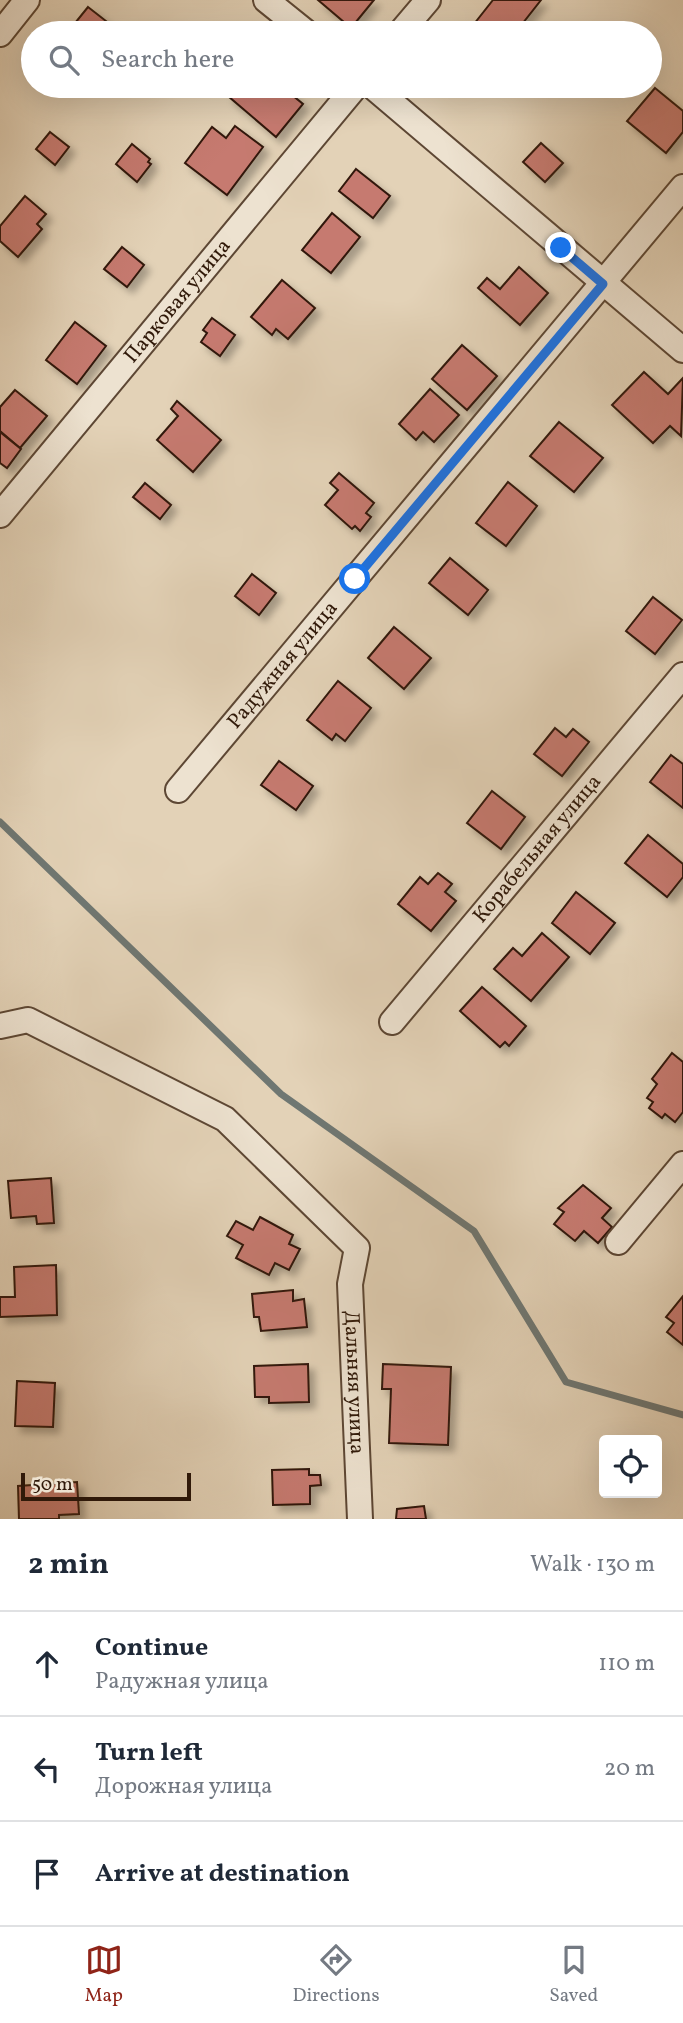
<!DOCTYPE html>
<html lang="en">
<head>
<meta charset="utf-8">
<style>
	:root { --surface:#fff; --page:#f6f6f7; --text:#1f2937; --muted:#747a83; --line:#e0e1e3; --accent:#8f2418 }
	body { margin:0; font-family:Vollkorn,serif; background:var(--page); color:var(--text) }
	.controls { position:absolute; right:21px; bottom:21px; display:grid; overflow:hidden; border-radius:7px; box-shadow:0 7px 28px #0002 }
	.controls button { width:63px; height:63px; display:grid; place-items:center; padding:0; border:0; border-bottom:2px solid var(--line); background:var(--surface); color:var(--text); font:35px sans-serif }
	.scale { position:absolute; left:21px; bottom:18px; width:170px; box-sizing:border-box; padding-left:7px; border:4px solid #301909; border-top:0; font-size:19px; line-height:24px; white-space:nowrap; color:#301909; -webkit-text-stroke:5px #ede2d0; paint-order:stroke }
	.stop { position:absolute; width:21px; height:21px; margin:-16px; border:5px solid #1a73e8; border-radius:50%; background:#fff }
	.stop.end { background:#1a73e8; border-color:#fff; box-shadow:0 2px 7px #0008 }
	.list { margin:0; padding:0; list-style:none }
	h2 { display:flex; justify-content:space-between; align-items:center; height:91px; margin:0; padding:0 28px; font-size:30px }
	h2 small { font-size:23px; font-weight:400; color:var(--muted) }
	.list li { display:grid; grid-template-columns:46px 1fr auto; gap:21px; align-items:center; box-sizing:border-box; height:105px; padding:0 28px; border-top:2px solid var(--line) }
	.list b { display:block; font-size:26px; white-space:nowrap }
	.list p { margin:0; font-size:23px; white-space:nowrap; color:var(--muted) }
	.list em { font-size:23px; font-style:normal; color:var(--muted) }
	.icon { flex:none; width:38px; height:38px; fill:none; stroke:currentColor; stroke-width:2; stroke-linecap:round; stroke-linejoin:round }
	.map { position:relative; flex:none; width:683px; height:1519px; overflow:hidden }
	.search { position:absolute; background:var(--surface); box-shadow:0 7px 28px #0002; left:21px; right:21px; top:21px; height:77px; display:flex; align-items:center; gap:18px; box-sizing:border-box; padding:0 24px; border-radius:38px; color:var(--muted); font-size:26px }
	.sheet { height:406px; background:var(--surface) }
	nav { display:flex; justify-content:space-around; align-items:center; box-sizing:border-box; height:98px; border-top:2px solid var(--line); background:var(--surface); font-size:19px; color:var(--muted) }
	nav a { display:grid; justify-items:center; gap:4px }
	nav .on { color:var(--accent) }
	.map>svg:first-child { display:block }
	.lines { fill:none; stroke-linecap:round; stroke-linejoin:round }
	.stream { stroke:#6f7772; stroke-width:7 }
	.building { fill:#c67a70; stroke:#301909; stroke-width:2; filter:url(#shadow) }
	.minor-casing { stroke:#5d4734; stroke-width:28 }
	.minor { stroke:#ede2d0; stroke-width:24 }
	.route { stroke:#1a73e8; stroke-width:9 }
	.labels { text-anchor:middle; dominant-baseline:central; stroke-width:7; stroke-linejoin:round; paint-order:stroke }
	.street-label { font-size:21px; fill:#301909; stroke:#ede2d0 }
</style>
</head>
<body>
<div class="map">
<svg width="683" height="1519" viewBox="0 0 683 1519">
	<defs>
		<filter id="shadow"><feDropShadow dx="6" dy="6" stdDeviation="3.5" flood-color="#0004"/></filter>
	</defs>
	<rect width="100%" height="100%" fill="#e3d2b7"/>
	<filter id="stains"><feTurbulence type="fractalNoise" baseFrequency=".00286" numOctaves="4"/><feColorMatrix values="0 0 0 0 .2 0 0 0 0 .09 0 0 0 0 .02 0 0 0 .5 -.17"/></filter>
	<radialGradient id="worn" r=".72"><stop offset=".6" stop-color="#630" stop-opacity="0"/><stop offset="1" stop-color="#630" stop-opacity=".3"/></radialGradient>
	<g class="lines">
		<polyline class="stream" points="0,822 281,1094 474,1231 566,1382 683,1415"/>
	</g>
	<g class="building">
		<polygon points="318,0 374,0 351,28"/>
		<polygon points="493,0 541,0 515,33 486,33 474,24"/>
		<polygon points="88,7 120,32 119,33 67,33"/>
		<polygon points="236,86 281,86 303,104 276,137 228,96"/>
		<polygon points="655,88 683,111 683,132 666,153 627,121"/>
		<polygon points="235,126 263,147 227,195 185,163 212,127 226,138"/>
		<polygon points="50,132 69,147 55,165 36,149"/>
		<polygon points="541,143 563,163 545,182 523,162"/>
		<polygon points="132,144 150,159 148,162 151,164 137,182 116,164"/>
		<polygon points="356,169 390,196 373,218 339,191"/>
		<polygon points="25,196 46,214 37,224 42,229 18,257 0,241 0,226"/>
		<polygon points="332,213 360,237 331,273 302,250"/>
		<polygon points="122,247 144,265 127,287 104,269"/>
		<polygon points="519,267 548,293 520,325 478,288 487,278 500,289"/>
		<polygon points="282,280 315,308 288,339 276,329 272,335 251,317"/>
		<polygon points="212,318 235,335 220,356 201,342 207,333 203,330"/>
		<polygon points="75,322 106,346 77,384 46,360"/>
		<polygon points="462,345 497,376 467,410 432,379"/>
		<polygon points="644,372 668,394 683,378 681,436 670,426 653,443 612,405"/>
		<polygon points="430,389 459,415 434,442 423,432 416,440 399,424"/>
		<polygon points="15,390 47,416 20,448 0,431 0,407"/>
		<polygon points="177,401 221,440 193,472 157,440 178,416 171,409"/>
		<polygon points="559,422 603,458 574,492 530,456"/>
		<polygon points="0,432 21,449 7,468 0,463"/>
		<polygon points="339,473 374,503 366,513 371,517 360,531 355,526 352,529 325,505 338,490 330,483"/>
		<polygon points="508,482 537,506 506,546 476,523"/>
		<polygon points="145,483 171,505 160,519 133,497"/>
		<polygon points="450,558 488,590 468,615 429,583"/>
		<polygon points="252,574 276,593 259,615 235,596"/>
		<polygon points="653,597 682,620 655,654 626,631"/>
		<polygon points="394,627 431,658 404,689 368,658"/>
		<polygon points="338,681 371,708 345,741 336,734 332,740 307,720"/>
		<polygon points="555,728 566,737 573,729 589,742 562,776 534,754"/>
		<polygon points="671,755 683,764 683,808 650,782"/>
		<polygon points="279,761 313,786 296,810 261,785"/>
		<polygon points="492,791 525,817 501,849 467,823"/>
		<polygon points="648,835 683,864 683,877 667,897 625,863"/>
		<polygon points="438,873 452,884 445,892 456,901 431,931 398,904 420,877 428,884"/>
		<polygon points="576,892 615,923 590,954 552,923"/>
		<polygon points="542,933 569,957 531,1001 494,969 513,948 522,956"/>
		<polygon points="482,987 526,1026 509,1046 505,1042 500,1047 460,1011"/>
		<polygon points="672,1053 683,1062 683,1112 675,1122 665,1114 662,1118 649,1108 653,1102 647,1098 657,1084 652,1079"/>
		<polygon points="51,1178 54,1223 37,1224 36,1216 11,1218 8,1181"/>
		<polygon points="583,1185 611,1208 602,1218 612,1227 598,1243 584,1231 575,1241 554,1224 564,1212 558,1208"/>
		<polygon points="260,1217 293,1235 289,1244 300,1249 289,1270 275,1263 269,1275 236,1258 243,1245 227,1236 236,1221 253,1230"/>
		<polygon points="56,1265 57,1315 0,1317 0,1297 15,1297 14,1267"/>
		<polygon points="293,1290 293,1301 304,1299 307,1327 261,1331 259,1317 254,1317 252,1294"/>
		<polygon points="683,1296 683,1345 667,1332 674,1323 666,1317"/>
		<polygon points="308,1364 309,1402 269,1403 269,1397 255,1397 254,1366"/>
		<polygon points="383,1364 451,1367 448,1445 389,1443 391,1389 382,1389"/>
		<polygon points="17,1381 55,1383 53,1427 15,1426"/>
		<polygon points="309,1469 309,1475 320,1475 321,1485 310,1486 310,1504 273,1505 272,1470"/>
		<polygon points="77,1482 79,1514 59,1515 59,1519 19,1519 18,1486"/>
		<polygon points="424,1506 426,1519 396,1519 397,1509"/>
	</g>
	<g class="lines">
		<defs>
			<g id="minor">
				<polyline points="266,0 307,33"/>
				<polyline points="400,33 428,0"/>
				<polyline points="0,34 27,0"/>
				<polyline points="372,86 683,350"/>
				<path id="s1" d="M0 515 356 86"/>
				<path id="s2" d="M178 790 683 187"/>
				<path id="s3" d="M392 1022 683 675"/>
				<path id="s4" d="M0 1026 28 1020 225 1119 357 1248 350 1284 360 1519"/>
				<polyline points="618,1242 683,1164"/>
			</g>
		</defs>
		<use href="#minor" class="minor-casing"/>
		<use href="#minor" class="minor"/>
	</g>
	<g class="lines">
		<polyline class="route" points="355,579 603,284 561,248"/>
	</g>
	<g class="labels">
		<g class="street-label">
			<text stroke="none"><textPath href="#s1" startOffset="278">Парковая улица</textPath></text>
			<text stroke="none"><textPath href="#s2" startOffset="163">Радужная улица</textPath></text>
			<text stroke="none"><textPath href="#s3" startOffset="226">Корабельная улица</textPath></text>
			<text stroke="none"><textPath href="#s4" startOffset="569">Дальняя улица</textPath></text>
		</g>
	</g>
	<rect width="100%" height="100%" filter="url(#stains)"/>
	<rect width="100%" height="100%" fill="url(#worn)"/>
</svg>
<div class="controls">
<button><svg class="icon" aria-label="locate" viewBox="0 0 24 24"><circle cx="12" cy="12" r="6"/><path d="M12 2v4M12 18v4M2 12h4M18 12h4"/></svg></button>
</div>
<div class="scale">50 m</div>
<div class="stop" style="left:355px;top:579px"></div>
<div class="stop end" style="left:561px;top:248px"></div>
<div class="search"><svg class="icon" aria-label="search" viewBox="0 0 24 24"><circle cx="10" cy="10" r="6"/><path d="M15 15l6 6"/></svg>Search here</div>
</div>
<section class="sheet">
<h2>2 min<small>Walk · 130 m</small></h2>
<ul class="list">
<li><svg class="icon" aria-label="ahead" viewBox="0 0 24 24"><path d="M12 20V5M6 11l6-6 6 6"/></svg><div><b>Continue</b><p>Радужная улица</p></div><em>110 m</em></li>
<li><svg class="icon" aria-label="left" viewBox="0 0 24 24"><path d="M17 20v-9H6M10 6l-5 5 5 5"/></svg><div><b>Turn left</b><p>Дорожная улица</p></div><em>20 m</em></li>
<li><svg class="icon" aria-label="arrive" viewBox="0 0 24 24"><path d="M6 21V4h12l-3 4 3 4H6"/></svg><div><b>Arrive at destination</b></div></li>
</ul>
</section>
<nav>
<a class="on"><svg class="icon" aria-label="map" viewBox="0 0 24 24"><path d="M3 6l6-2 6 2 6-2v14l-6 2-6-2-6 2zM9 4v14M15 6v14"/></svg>Map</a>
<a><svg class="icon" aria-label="directions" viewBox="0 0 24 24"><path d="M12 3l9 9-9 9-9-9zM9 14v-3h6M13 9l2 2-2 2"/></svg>Directions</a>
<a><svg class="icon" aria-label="saved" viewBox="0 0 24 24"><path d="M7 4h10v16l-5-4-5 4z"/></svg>Saved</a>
</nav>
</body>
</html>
